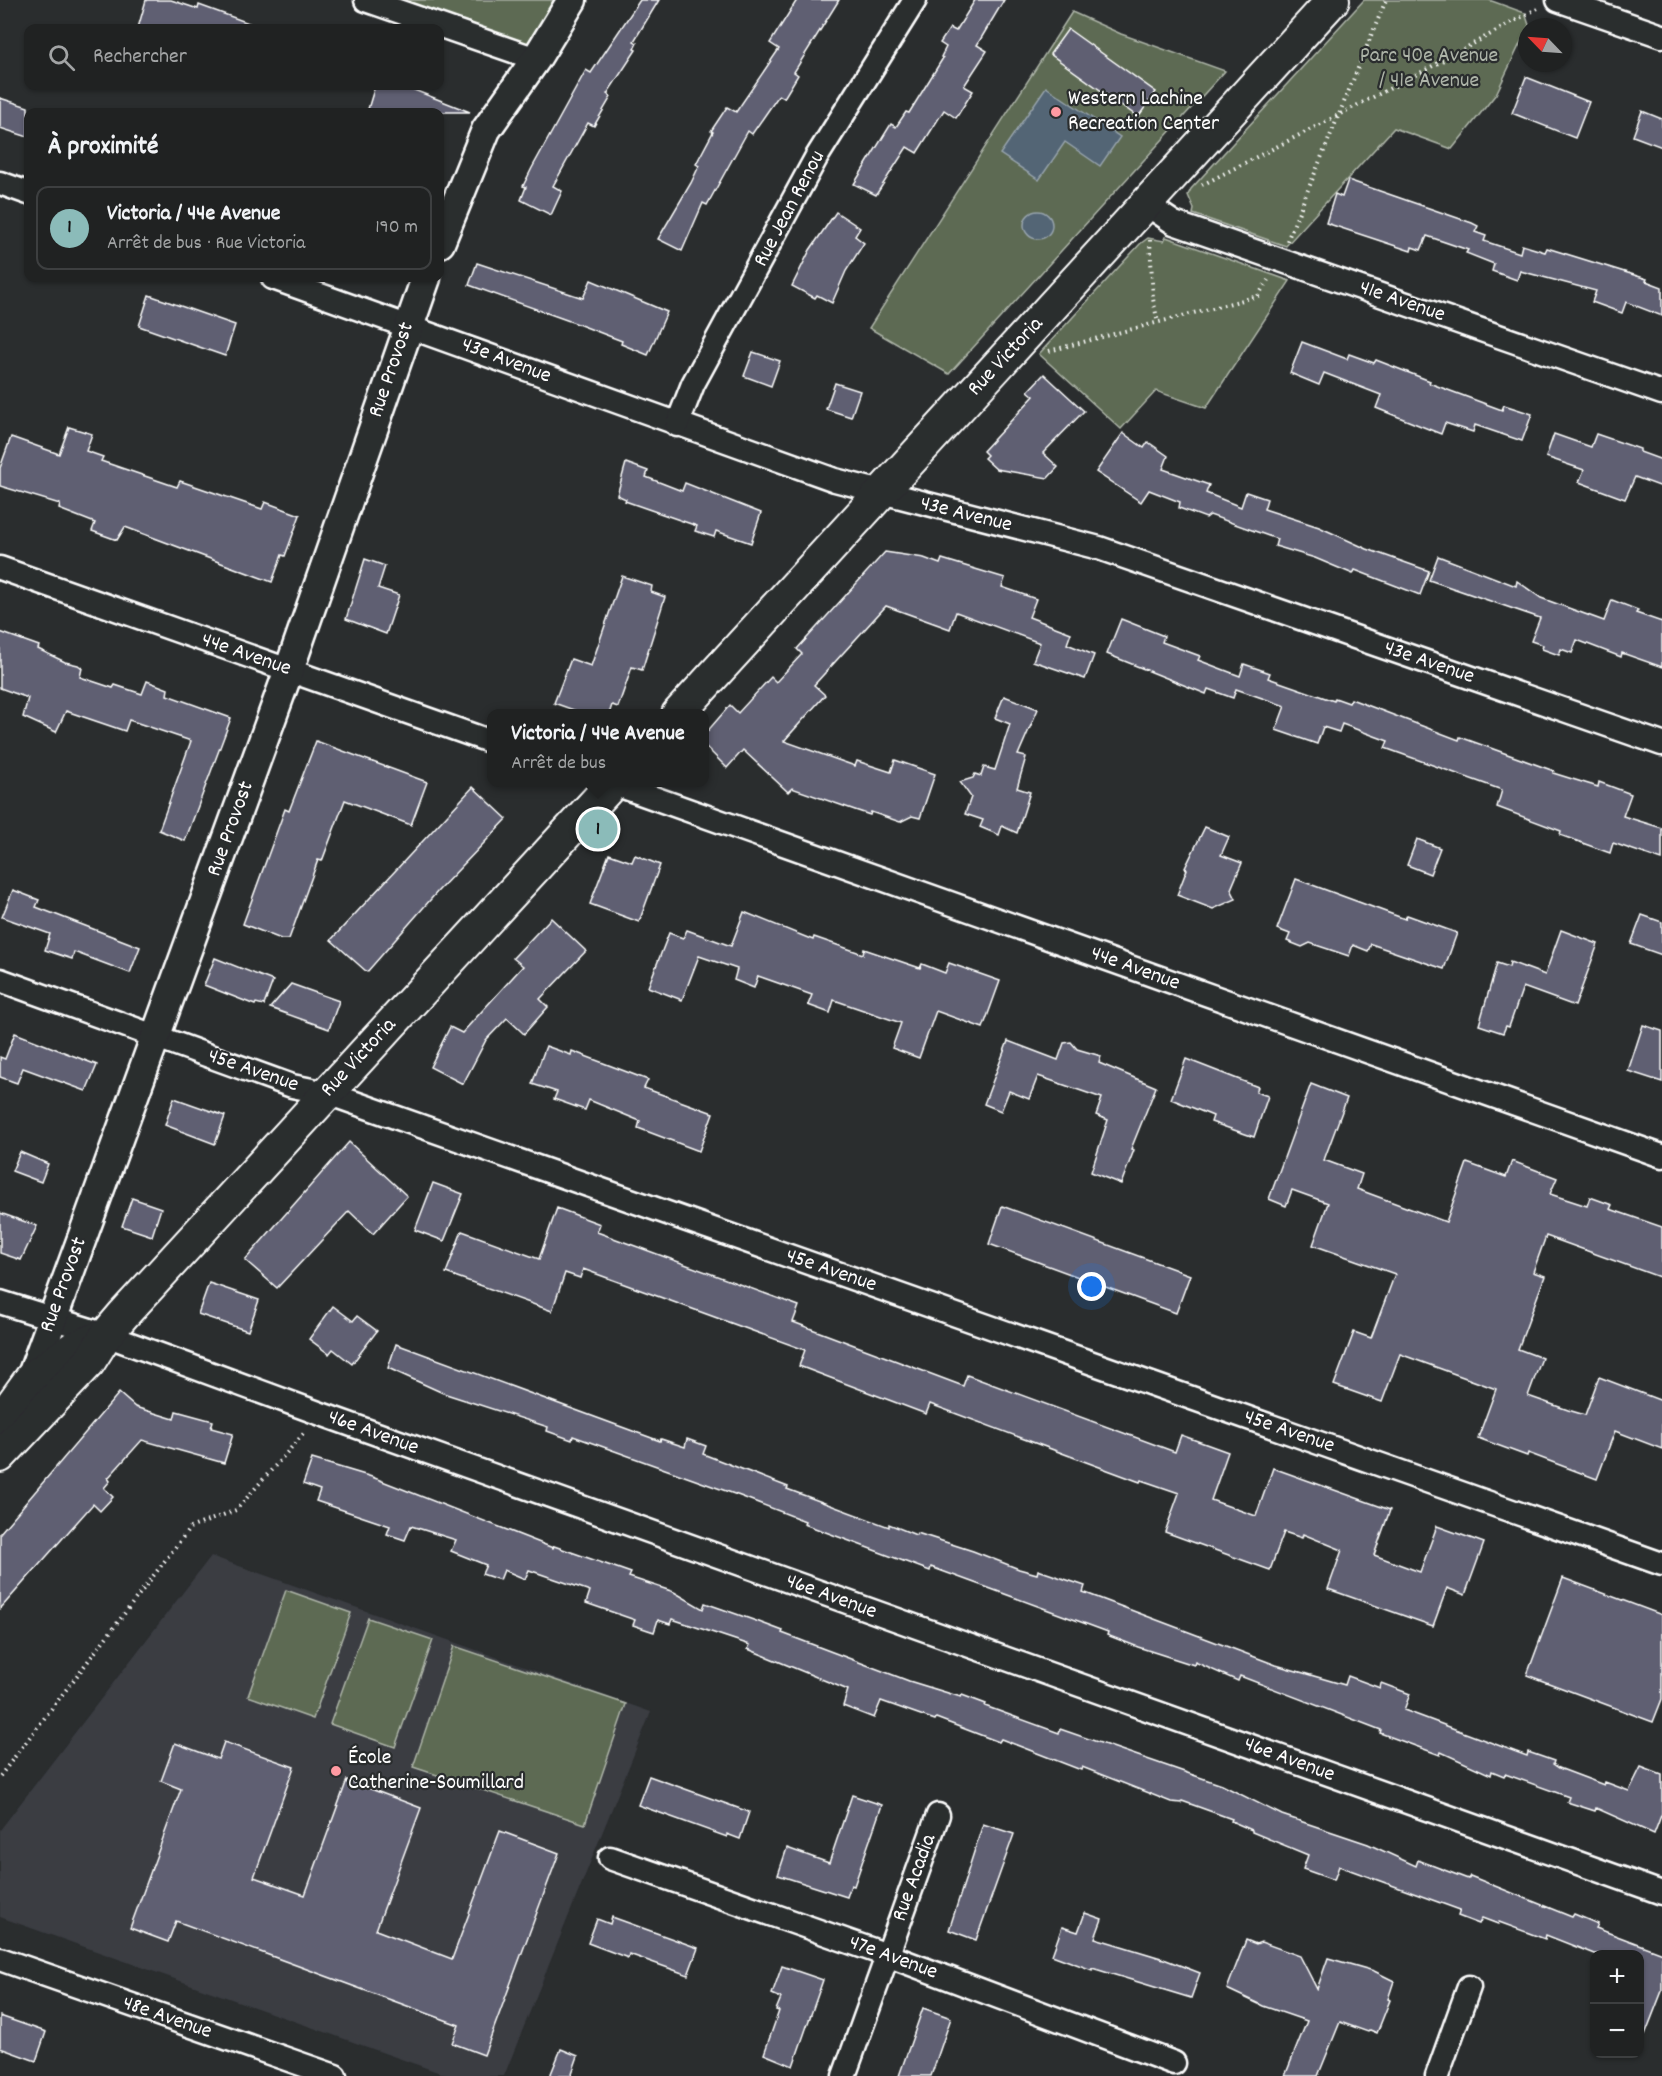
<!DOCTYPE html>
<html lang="fr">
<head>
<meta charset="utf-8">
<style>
	:root { --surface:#202222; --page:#2d2f2f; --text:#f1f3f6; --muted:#a2a4a5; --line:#3d3f40; --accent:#8bbbb9 }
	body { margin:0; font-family:Dekko,sans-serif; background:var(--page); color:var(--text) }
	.controls { position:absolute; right:18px; bottom:18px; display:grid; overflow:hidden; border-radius:12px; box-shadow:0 2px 4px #0004 }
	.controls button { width:54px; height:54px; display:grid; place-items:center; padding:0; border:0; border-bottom:2px solid var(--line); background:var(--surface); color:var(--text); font:30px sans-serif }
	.compass { position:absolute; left:1518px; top:18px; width:54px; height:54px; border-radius:50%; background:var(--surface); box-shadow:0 2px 4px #0004; rotate:295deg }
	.you { position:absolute; left:1092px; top:1287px; width:21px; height:21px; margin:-15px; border:4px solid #fff; border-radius:50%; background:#1a73e8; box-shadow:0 0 0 9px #1a73e833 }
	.badge { display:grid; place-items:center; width:39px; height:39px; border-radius:50%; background:var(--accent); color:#111; font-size:20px; font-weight:700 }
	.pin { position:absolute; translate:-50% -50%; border:3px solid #fff; box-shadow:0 2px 6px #0006 }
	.popup { position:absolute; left:487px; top:709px; width:222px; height:78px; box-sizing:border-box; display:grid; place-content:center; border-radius:12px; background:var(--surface); filter:drop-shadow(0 2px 4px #0005); font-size:20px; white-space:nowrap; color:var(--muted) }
	.popup b { font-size:22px; color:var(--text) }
	.popup::after { content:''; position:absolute; left:50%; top:100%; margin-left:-12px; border:12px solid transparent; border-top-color:var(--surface) }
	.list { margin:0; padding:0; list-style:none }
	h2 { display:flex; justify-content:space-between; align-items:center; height:78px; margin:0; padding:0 24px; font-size:26px }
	h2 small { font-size:20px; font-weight:400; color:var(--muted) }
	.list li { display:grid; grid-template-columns:39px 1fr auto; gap:18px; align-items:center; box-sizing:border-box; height:84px; margin:0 12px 12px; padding:0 12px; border:2px solid var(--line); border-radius:12px }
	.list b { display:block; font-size:22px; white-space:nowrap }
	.list p { margin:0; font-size:20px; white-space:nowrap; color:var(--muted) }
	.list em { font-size:20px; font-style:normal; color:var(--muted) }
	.icon { flex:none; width:33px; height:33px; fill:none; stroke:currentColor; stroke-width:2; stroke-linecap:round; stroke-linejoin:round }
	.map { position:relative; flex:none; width:1662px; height:2076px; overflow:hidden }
	.search { position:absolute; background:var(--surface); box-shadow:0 2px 4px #0004; left:24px; top:24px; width:420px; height:66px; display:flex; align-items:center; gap:15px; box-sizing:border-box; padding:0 21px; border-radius:12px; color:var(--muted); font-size:22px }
	.panel { position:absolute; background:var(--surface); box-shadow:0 2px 4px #0004; left:24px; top:108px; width:420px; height:174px; border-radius:12px }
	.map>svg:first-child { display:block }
	.built { fill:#3a3c42 }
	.green { fill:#5d6b53; stroke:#aeb5a9; stroke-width:1.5 }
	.water { fill:#526575; stroke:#97a3ac; stroke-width:1.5 }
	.building { fill:#5e5f72; stroke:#fff; stroke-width:1.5 }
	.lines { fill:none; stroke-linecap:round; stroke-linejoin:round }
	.minor-casing { stroke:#fff; stroke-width:27 }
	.tertiary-casing { stroke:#fff; stroke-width:33 }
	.secondary-casing { stroke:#fff; stroke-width:36 }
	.path { stroke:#fff; stroke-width:4; stroke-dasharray:1.5 4.5; stroke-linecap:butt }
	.minor { stroke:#2a2d2e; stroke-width:22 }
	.tertiary { stroke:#2a2d2e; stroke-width:28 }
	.secondary { stroke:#2a2d2e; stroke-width:32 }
	.poi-dot { fill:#ff9aa2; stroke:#2a2d2e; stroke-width:2 }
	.labels { text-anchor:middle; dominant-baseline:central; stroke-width:4.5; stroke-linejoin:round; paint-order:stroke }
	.park-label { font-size:22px; fill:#aeb5a9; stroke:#2a2d2e }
	.poi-label { font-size:22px; fill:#fff; stroke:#2a2d2e; text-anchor:start }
	.street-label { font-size:22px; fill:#fff; stroke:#2a2d2e }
</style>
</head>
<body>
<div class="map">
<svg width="1662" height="2076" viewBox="0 0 1662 2076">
	<rect width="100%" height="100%" fill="#2a2d2e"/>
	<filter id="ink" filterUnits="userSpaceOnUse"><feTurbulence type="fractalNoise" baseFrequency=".0167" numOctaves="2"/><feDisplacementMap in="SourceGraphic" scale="12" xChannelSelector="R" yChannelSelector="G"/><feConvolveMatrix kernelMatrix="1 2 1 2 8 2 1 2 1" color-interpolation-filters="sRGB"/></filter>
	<g filter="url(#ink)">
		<polygon class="built" points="211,1556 651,1712 504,2076 449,2076 0,1917 0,1830"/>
		<g class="green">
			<polygon points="375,0 563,0 533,54"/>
			<polygon points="1364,0 1489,0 1525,13 1529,25 1496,94 1452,149 1394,128 1286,246 1193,214 1194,209 1188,195 1191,189"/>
			<polygon points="1072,12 1121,34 1225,71 949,374 869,328"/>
			<polygon points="1166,237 1290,281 1206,408 1156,391 1121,429 1039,354 1140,244 1148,238 1164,241"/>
			<polygon points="286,1590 351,1613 313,1719 248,1696"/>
			<polygon points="368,1618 433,1640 395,1747 330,1724"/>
			<polygon points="454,1646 626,1704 585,1824 413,1767"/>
		</g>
		<g class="water">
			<polygon points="1046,87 1120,137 1100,166 1065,142 1039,180 1000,154"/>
			<circle cx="1038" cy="225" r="14"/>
		</g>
		<g class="building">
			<polygon points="146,0 171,0 198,9 199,5 257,26 257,28 138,28"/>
			<polygon points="640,0 659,0 634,41 637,43 634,49 636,50 607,94 611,97 594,126 588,123 553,186 562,191 551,215 521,200 526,187 523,186 532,168 586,70 591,73"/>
			<polygon points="797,0 839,0 794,72 798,75 784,98 779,95 752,134 748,131 707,205 703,203 682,251 658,239 691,183 699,166 696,164 713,132 711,131 727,107 736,112 779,49 770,43"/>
			<polygon points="975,0 1004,0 977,45 987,51 964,86 973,91 956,118 944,110 917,153 907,147 876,195 854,184 891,124 896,127 906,112 909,113 943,58 941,57 946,47 940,43 950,28 956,31"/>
			<polygon points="1068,29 1156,92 1138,117 1050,54"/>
			<polygon points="1526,77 1589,102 1575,138 1512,113"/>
			<polygon points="375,86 404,86 470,112 378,112 368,109"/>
			<polygon points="0,98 28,107 28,137 0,128"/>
			<polygon points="1642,111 1662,119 1662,147 1633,136"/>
			<polygon points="1348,180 1472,223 1478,226 1475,232 1486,236 1484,241 1520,253 1522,245 1545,252 1547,248 1647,279 1646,281 1662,287 1662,316 1626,302 1622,313 1592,302 1596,291 1520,271 1517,280 1492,271 1494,264 1466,253 1468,250 1427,236 1421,250 1412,247 1411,251 1326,223 1335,194 1342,197"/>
			<polygon points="836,212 860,228 855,236 864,243 846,271 832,303 817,295 815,298 792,286 810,250"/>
			<polygon points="477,263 583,298 591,280 667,312 648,355 621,344 622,341 575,323 469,285"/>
			<polygon points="149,295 235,325 225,356 139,326"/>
			<polygon points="1302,342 1347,359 1349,354 1374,363 1376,360 1430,381 1429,383 1502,410 1504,405 1532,414 1522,441 1475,425 1473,432 1445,423 1441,434 1376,408 1381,395 1324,373 1319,385 1290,373"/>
			<polygon points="753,352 780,361 771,386 744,376"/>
			<polygon points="1044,374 1084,411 1043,453 1058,467 1048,478 996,469 984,458 987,455 983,451 1034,396 1028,391"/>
			<polygon points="835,383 860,391 851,417 826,409"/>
			<polygon points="69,427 92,434 86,451 103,457 101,461 177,487 180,481 262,509 265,502 300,515 285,556 282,555 272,582 125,527 117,540 92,531 95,523 59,509 60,504 0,486 0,468 11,437 59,454"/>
			<polygon points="1123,433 1144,448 1148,442 1168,456 1163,469 1209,485 1206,493 1241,507 1246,492 1267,499 1264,509 1319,527 1367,549 1429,571 1420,595 1355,570 1353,574 1315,558 1275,546 1277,539 1210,515 1206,518 1179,508 1180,502 1149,490 1141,502 1096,472"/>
			<polygon points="1554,434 1591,447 1596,434 1640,449 1640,452 1662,460 1662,487 1635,477 1625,499 1579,482 1584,470 1546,457"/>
			<polygon points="626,463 648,471 646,477 682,491 685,483 761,513 751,543 716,531 714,537 695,531 697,526 625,501 626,499 617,495"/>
			<polygon points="885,552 924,558 940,564 942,559 1005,578 1002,587 1036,599 1029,617 1071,633 1067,644 1094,655 1085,679 1033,661 1040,643 956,612 950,629 886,606 814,685 825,695 784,741 855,766 857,761 891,772 895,760 935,774 920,818 912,816 900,822 871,812 870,815 855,810 792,788 788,792 743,750 727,768 705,746 705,734 730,705 738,713 771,677 776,682 802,654 797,649"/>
			<polygon points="1438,556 1516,586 1517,581 1541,598 1604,621 1612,600 1638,610 1636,613 1662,622 1662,667 1622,653 1621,657 1577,640 1572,653 1561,649 1559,655 1542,649 1543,645 1531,641 1540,618 1429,580"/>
			<polygon points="365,559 385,566 378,588 399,595 386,634 346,619"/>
			<polygon points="622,576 652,586 651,592 665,597 642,670 632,667 618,707 612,705 609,714 585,714 554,703 571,659 591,666"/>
			<polygon points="1121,619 1164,636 1162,642 1200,656 1198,660 1240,676 1244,664 1270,673 1268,678 1334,701 1335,698 1349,703 1351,699 1459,740 1460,737 1554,771 1553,773 1598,787 1599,782 1631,794 1623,816 1662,828 1662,860 1613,843 1610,853 1560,835 1561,831 1497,807 1502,790 1385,748 1388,741 1342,724 1339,732 1323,727 1317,744 1276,730 1285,706 1236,689 1233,698 1208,689 1206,694 1107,654"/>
			<polygon points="0,632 39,646 38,649 65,662 78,665 82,668 80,677 113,688 115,685 142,694 147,681 168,689 167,695 231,718 185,841 159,830 191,741 129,720 125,731 66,711 56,732 23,717 28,698 0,688"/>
			<polygon points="1004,696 1038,709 1018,755 1026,757 1017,788 1030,792 1017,833 1002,826 999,835 980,827 983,820 965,814 971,797 960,782 973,778 975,774 981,776 984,767 995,770 1010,724 995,718"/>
			<polygon points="316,741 427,782 411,825 345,800 322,861 318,860 289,939 281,939 243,924 285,809 289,811"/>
			<polygon points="473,787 507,819 438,891 367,972 331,940"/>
			<polygon points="1205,827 1229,837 1221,855 1242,863 1231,889 1236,899 1213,909 1177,895 1187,869 1185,868"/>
			<polygon points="1417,839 1440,848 1430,874 1407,865"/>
			<polygon points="609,854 632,862 635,855 660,865 639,922 590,904"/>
			<polygon points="1296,879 1405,919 1407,915 1457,933 1444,969 1371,944 1368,951 1353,945 1349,956 1310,943 1302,947 1287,941 1290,934 1277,929"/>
			<polygon points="13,890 39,900 36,907 140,947 130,973 74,952 72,959 45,950 50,934 2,917"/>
			<polygon points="744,912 813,940 814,937 863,954 864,949 920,968 922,964 945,973 949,963 1000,981 983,1028 936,1011 919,1058 892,1048 901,1023 834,1000 830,1013 808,1005 812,995 758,976 754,988 734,980 737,969 699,956 682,1000 648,987 669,933 683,938 687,930 731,946"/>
			<polygon points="1642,915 1662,922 1662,955 1631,944"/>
			<polygon points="551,918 586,951 540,999 548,1007 524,1034 507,1018 486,1040 463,1084 430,1067 450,1027 462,1033 523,966 513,958"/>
			<polygon points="1561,930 1598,944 1575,1006 1523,987 1509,1027 1506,1026 1503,1033 1479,1025 1497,963 1509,967 1510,962 1545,975"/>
			<polygon points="215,958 273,981 264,1005 256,1003 255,1005 204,985"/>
			<polygon points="291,984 339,1001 329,1029 270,1008"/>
			<polygon points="1643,1025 1662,1031 1662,1082 1628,1071"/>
			<polygon points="15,1033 97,1065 86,1091 23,1068 17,1083 0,1077 0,1057 5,1059"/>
			<polygon points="1008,1041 1058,1060 1064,1043 1071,1042 1077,1049 1101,1056 1099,1063 1156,1087 1131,1149 1134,1150 1121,1184 1091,1172 1108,1120 1096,1115 1102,1098 1038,1076 1029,1099 1009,1091 1001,1111 984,1104"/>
			<polygon points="546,1046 571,1055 572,1051 648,1080 644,1088 713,1113 699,1151 638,1128 640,1121 589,1100 585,1110 554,1099 557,1092 532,1084"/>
			<polygon points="1186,1059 1258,1087 1256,1092 1268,1096 1254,1137 1211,1122 1213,1116 1171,1099"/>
			<polygon points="1311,1084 1347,1098 1324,1160 1362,1174 1357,1189 1446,1222 1467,1163 1506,1177 1512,1161 1557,1178 1550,1194 1587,1206 1590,1197 1612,1205 1610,1209 1662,1227 1662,1278 1546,1236 1533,1272 1545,1276 1518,1349 1542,1358 1528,1396 1568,1410 1585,1415 1599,1377 1662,1401 1662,1449 1615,1431 1597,1479 1528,1453 1527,1456 1478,1438 1496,1389 1400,1354 1382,1402 1334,1385 1354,1332 1371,1338 1395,1274 1313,1245 1328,1203 1292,1190 1286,1206 1269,1199"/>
			<polygon points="174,1098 225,1116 215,1144 165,1125"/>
			<polygon points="349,1142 407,1196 373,1234 349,1211 277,1288 245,1260"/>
			<polygon points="20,1152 48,1164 41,1182 12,1171"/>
			<polygon points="433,1183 463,1194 444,1241 415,1230"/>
			<polygon points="132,1198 161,1208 152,1236 122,1226"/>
			<polygon points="1002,1206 1190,1275 1176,1313 989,1244"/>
			<polygon points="557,1208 600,1224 597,1232 799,1306 793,1322 963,1386 967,1375 1175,1452 1181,1435 1228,1452 1211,1500 1256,1516 1273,1468 1390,1510 1374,1555 1420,1572 1437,1526 1484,1543 1465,1595 1447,1588 1433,1626 1328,1589 1342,1550 1303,1534 1302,1538 1284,1532 1270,1570 1165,1532 1179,1493 1141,1480 1140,1482 930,1404 926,1414 799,1366 805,1350 583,1269 580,1278 565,1273 552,1311 446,1273 462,1231 539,1259"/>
			<polygon points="0,1213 37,1226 21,1260 0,1253"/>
			<polygon points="209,1283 259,1300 248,1331 198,1314"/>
			<polygon points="333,1306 353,1321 357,1316 377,1331 352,1364 333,1349 329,1354 309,1339"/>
			<polygon points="396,1344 660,1441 661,1439 685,1447 687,1439 706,1446 703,1454 788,1487 787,1489 889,1527 889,1524 916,1535 917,1533 973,1551 1019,1569 1037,1574 1038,1570 1085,1586 1083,1592 1276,1665 1345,1685 1348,1676 1380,1688 1381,1683 1410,1694 1404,1710 1527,1756 1528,1752 1554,1761 1553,1764 1559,1768 1604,1785 1605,1782 1629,1791 1641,1767 1662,1775 1662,1813 1654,1834 1596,1808 1595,1811 1567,1802 1569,1797 1505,1774 1504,1776 1492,1771 1491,1775 1441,1752 1440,1755 1380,1733 1381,1730 1240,1676 1238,1681 1195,1662 1194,1665 1138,1647 1107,1635 1108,1632 1043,1608 931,1567 930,1571 804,1524 805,1521 740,1496 573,1436 572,1440 547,1431 548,1427 443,1393 388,1368"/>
			<polygon points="119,1393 135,1407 174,1419 176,1411 213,1421 211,1428 233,1434 224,1463 142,1440 108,1478 110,1481 104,1488 113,1497 100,1511 93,1504 0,1609 0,1533"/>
			<polygon points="312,1459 372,1477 553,1548 554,1546 631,1573 629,1577 674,1592 703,1609 705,1603 759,1622 783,1631 782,1633 909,1681 961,1697 962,1695 986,1704 985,1706 1059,1733 1060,1729 1222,1785 1282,1815 1368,1844 1416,1866 1418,1860 1468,1879 1470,1876 1572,1917 1574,1914 1598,1924 1596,1928 1662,1953 1662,1991 1641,2045 1640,1954 1594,1954 1546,1935 1545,1939 1499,1922 1498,1924 1482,1918 1479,1924 1458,1916 1460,1910 1339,1866 1334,1880 1303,1869 1308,1855 1252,1832 1252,1830 1231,1821 1232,1819 1182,1801 1181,1803 1171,1802 1082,1767 1081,1770 1001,1739 999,1742 936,1718 935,1720 881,1701 874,1718 843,1706 848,1690 748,1649 750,1645 672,1619 670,1624 658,1620 654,1632 633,1625 635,1620 586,1603 590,1591 529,1570 525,1579 504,1570 500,1580 482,1574 486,1565 451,1551 456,1540 411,1526 405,1540 387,1534 390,1526 316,1501 320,1490 303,1484"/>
			<polygon points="1563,1578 1662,1615 1662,1699 1653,1722 1527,1675"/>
			<polygon points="224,1742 294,1767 254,1877 305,1895 347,1780 421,1808 376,1930 452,1959 500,1831 559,1853 484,2055 452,2043 459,2025 176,1921 168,1942 130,1928 181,1789 161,1781 175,1743 218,1759"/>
			<polygon points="649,1776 749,1812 740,1839 727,1834 727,1837 638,1805"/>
			<polygon points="852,1795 882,1805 854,1886 851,1885 847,1897 778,1875 787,1848 829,1863"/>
			<polygon points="983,1824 1014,1834 976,1940 949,1930"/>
			<polygon points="1085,1913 1102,1919 1095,1938 1161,1958 1200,1973 1191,1998 1092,1968 1092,1970 1052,1955 1062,1927 1078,1932"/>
			<polygon points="612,1917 698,1948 688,1975 629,1954 628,1958 588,1943 597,1919 610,1924"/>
			<polygon points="1246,1940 1256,1944 1261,1942 1300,1956 1317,1989 1328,1958 1374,1971 1394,1981 1388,1999 1390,2000 1377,2033 1370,2030 1368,2032 1340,2022 1318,2076 1285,2076 1307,2021 1263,2006 1227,1989"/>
			<polygon points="782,1966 823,1980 793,2066 764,2054 779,2011 776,2010 781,1998 772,1994"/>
			<polygon points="923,2008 951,2018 931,2076 899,2076"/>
			<polygon points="0,2016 46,2032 36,2061 0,2048"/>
			<polygon points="561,2049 578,2056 571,2076 550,2076"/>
		</g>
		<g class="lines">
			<defs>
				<g id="minor">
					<polyline points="366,0 536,59"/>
					<polyline points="1558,0 1662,36"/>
					<polyline points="0,183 28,193"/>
					<polyline points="1146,204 1174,223 1662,393"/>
					<polyline points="273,278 835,480 1099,548 1662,744"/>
					<polyline points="677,425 693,384 816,158 915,0"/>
					<polyline points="0,568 492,742"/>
					<polyline points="609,782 1662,1156"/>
					<polyline points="0,980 292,1086 327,1093 1662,1564"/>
					<polyline points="0,1302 106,1335 321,1414 1662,1893"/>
					<polyline points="610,1858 887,1955 1174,2063"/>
					<polyline points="0,1959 335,2076"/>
					<polyline points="844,2076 938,1815"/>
					<polyline points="1437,2076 1469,1987"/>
				</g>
				<g id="tertiary">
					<polyline points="440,243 486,130 536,59 572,0"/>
					<polyline points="31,1378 289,670 426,278"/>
				</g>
				<g id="secondary">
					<polyline points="678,714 1333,0"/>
					<polyline points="0,1421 31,1378 73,1348 106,1335"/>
					<polyline points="0,1456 89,1362 106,1335 123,1315 614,782"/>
				</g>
			</defs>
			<use href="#minor" class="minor-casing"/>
			<use href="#tertiary" class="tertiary-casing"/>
			<use href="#secondary" class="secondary-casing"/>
			<g class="path">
				<polyline points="1202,185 1420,73 1538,8"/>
				<polyline points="1150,240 1153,299 1158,323"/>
				<polyline points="1287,241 1386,0"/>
				<polyline points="1049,351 1258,296 1268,280"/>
				<polyline points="0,1776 190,1528 236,1510 306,1431"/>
			</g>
			<use href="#minor" class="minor"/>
			<use href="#tertiary" class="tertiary"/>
			<use href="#secondary" class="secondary"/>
		</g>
	</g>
	<g class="poi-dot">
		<circle cx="1056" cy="112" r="6"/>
		<circle cx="336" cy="1771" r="6"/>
	</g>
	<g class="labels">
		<g class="park-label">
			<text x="1429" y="56">Parc 40e Avenue<tspan x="1429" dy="25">/ 41e Avenue</tspan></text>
		</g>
		<g class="poi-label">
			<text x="1068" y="99">Western Lachine<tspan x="1068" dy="25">Recreation Center</tspan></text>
			<text x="348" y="1758">École<tspan x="348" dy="25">Catherine-Soumillard</tspan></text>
		</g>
		<g class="street-label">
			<text transform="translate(790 209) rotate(-62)">Rue Jean Renou</text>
			<text transform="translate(1402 302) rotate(19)">41e Avenue</text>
			<text transform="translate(1006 357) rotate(-47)">Rue Victoria</text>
			<text transform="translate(506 361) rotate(21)">43e Avenue</text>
			<text transform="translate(392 370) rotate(-71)">Rue Provost</text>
			<text transform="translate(966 515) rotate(14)">43e Avenue</text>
			<text transform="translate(246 655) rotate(19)">44e Avenue</text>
			<text transform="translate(1429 663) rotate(19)">43e Avenue</text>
			<text transform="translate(231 829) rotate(-70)">Rue Provost</text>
			<text transform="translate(1135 969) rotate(20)">44e Avenue</text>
			<text transform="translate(359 1058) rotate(-47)">Rue Victoria</text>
			<text transform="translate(253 1071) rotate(19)">45e Avenue</text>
			<text transform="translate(831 1271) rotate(19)">45e Avenue</text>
			<text transform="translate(64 1285) rotate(-70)">Rue Provost</text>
			<text transform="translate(1289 1432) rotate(19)">45e Avenue</text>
			<text transform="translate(373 1433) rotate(20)">46e Avenue</text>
			<text transform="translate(831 1597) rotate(20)">46e Avenue</text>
			<text transform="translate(1289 1760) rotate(20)">46e Avenue</text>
			<text transform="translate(915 1878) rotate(-70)">Rue Acadia</text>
			<text transform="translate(893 1958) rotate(20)">47e Avenue</text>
			<text transform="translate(167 2018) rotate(19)">48e Avenue</text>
		</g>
	</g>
</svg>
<div class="controls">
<button>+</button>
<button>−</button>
</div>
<svg class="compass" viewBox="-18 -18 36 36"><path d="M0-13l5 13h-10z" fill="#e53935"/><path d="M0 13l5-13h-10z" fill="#a2a4a5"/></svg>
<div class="you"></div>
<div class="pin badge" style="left:598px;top:829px">1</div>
<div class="popup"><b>Victoria / 44e Avenue</b>Arrêt de bus</div>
<div class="search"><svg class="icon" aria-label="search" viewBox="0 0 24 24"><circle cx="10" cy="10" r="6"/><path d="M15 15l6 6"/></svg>Rechercher</div>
<section class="panel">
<h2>À proximité<small></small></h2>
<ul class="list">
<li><span class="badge">1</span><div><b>Victoria / 44e Avenue</b><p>Arrêt de bus · Rue Victoria</p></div><em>190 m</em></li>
</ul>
</section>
</div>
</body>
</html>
